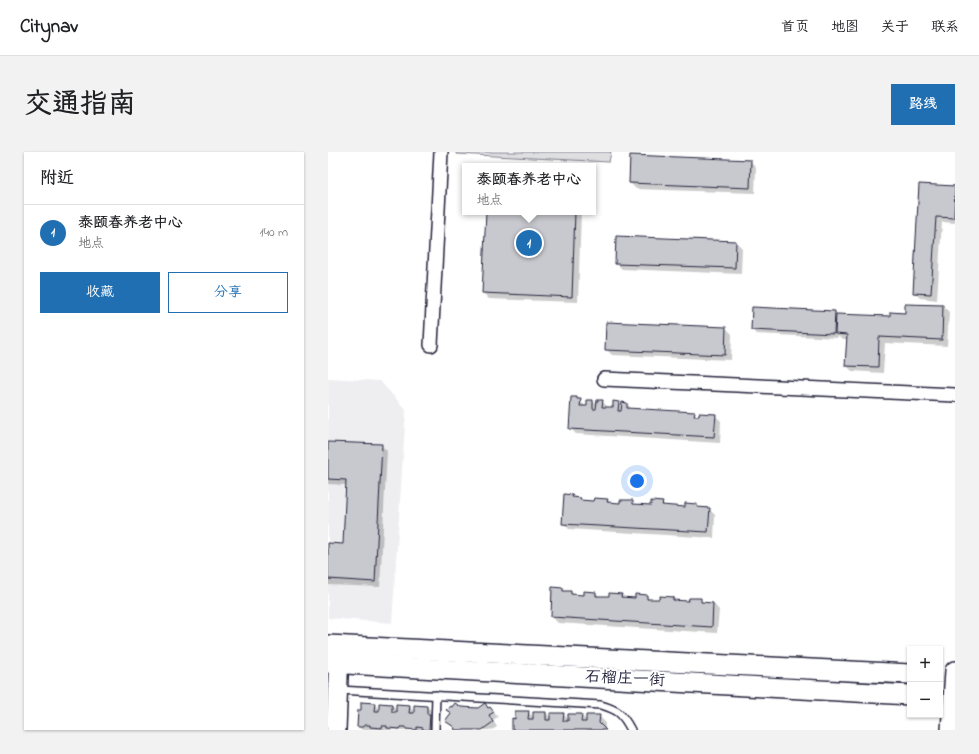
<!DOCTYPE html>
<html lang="zh">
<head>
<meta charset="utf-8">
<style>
	:root { --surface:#fff; --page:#f2f2f2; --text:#202124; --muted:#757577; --line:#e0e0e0; --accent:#1f6fb2 }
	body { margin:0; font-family:"Indie Flower","LXGW WenKai TC",sans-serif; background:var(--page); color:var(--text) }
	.controls { position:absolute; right:12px; bottom:12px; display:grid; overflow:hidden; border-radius:0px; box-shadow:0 1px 3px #0004 }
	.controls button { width:36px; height:36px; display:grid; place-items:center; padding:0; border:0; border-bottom:1px solid var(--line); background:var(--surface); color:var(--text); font:20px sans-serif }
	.you { position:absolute; left:309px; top:329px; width:14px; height:14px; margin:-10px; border:3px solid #fff; border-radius:50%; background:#1a73e8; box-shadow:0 0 0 6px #1a73e833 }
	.badge { display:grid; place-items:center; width:26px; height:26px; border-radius:50%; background:var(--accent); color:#fff; font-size:13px; font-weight:700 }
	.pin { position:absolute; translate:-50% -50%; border:2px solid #fff; box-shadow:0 1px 4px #0006 }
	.popup { position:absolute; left:134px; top:11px; width:134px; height:52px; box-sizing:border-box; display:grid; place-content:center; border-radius:0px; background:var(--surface); filter:drop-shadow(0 1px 3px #0005); font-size:13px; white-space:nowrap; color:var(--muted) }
	.popup b { font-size:15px; color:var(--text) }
	.popup::after { content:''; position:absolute; left:50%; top:100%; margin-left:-8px; border:8px solid transparent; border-top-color:var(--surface) }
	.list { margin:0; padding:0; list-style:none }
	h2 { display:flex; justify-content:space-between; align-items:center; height:52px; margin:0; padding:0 16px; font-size:17px }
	h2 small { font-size:13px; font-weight:400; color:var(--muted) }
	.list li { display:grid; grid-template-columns:26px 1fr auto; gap:12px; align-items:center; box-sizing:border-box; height:56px; padding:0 16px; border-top:1px solid var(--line) }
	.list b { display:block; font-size:15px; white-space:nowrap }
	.list p { margin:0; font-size:13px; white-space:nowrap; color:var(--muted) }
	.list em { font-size:13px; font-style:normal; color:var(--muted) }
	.actions { display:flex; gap:8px; padding:12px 16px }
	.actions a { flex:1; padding:9px 0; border:1px solid var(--accent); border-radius:0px; text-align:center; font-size:14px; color:var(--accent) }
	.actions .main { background:var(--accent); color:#fff }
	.map { position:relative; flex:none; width:627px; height:578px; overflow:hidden; border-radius:0px }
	header { display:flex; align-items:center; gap:24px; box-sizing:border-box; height:56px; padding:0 20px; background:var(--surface); border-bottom:1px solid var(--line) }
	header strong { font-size:19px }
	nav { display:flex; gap:22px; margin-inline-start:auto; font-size:14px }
	.intro { display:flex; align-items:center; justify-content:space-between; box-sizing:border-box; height:96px; padding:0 24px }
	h1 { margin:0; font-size:28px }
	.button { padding:10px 18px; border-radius:0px; background:var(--accent); color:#fff; font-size:14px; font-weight:700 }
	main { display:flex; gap:24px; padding:0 24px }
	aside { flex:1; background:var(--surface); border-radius:0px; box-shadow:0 1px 3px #0004 }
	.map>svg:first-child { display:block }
	.built { fill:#eeeef1 }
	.green { fill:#dfdfe2; stroke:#80808e }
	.shadow { fill:#0003 }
	.building { fill:#c8c8cf; stroke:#22223b }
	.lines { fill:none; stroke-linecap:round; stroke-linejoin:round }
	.lane-casing { stroke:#22223b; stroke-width:10 }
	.street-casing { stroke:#22223b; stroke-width:16 }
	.secondary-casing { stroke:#22223b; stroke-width:22 }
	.lane { stroke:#fff; stroke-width:7 }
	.street { stroke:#fff; stroke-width:13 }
	.secondary { stroke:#fff; stroke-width:19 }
	.labels { text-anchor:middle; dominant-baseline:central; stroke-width:4; stroke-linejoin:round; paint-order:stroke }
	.street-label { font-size:16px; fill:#22223b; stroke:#fff }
</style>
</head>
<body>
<header>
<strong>Citynav</strong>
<nav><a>首页</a><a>地图</a><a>关于</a><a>联系</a></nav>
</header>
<div class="intro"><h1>交通指南</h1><a class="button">路线</a></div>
<main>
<aside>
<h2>附近<small></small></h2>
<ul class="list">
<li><span class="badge">1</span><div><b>泰颐春养老中心</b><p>地点</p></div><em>140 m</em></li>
</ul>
<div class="actions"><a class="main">收藏</a><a>分享</a></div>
</aside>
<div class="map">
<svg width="627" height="578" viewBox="0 0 627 578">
	<rect width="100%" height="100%" fill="#fff"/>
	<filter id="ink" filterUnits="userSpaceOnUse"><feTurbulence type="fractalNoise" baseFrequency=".025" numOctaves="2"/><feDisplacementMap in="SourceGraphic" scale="8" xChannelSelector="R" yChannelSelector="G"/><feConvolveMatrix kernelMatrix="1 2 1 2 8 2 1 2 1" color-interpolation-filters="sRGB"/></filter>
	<g filter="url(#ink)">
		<polygon class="built" points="0,226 52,229 78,258 64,471 0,466"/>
		<polygon class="green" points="128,0 283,0 281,10 128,2"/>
		<g class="shadow">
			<polygon points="422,9 428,15 427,41 308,37 302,31"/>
			<polygon points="592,33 627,35 627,71 614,70 609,148 592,146 586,140"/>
			<polygon points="159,60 253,60 250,150 161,147 155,141"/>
			<polygon points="408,90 414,96 413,122 294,117 288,111"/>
			<polygon points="615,154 621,160 619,194 557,191 555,221 524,219 518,213 519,188 514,188 510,184 510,186 428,182 424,178 507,160 510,163 563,165"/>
			<polygon points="398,176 404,182 403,208 284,203 278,197"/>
			<polygon points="248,246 260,256 265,249 270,254 274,249 280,255 285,256 290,251 294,255 299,252 305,258 366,261 370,265 387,263 393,269 392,291 248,282 242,276"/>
			<polygon points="0,291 53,293 59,299 52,435 0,433 0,392 16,393 18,333 0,332"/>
			<polygon points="244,344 246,346 252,347 255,350 266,350 279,348 283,351 292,352 304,349 308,353 324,354 334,351 338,355 358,356 368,353 372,357 381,357 387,363 386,386 241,377 235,371"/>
			<polygon points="225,436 235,437 238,440 243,440 246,443 256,444 268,441 272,445 282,445 293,443 297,446 308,447 318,444 322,448 332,448 344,446 348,449 361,450 372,447 376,451 385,451 391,458 389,481 230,471 224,465"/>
			<polygon points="46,552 52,558 64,553 69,558 81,554 87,560 87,554 99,555 104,559 103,565 106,567 105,578 46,578 40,577 40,578 34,578 30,574"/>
			<polygon points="157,552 161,557 162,556 170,565 165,568 169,575 164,578 129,578 123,562 120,558 133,556 150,557"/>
			<polygon points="200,560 206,566 218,561 223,567 235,562 241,568 253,563 259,569 271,564 277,570 277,578 185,578 188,568"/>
		</g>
		<g class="building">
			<polygon points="302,3 423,8 422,36 301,31"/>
			<polygon points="591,32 627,34 626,66 608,65 603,142 585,141"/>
			<polygon points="158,60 247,60 244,145 154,141"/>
			<polygon points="288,84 408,89 407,116 287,112"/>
			<polygon points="577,152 615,153 614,188 551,185 550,215 517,214 519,183 507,182 508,162 562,164 562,160 577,161"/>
			<polygon points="424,155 507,159 506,182 423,178"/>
			<polygon points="278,170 398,175 397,203 277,198"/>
			<polygon points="243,245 249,245 249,247 253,247 252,254 259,254 259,248 265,248 265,257 268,257 269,248 275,248 274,255 285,255 285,249 291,250 290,259 293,259 294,250 299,251 299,256 367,260 366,264 371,264 371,261 388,262 386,285 241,277"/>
			<polygon points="0,290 54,292 47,430 0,427 0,391 15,392 18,328 0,327"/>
			<polygon points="236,342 245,343 244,345 253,346 252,348 265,349 266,346 280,347 279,350 292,351 292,348 305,348 305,352 323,353 323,349 335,350 334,353 357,355 357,351 369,352 369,355 382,356 380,380 234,372"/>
			<polygon points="224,435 235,436 235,439 243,439 243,442 255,443 255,439 268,440 268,444 281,444 281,441 294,442 293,445 307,446 307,442 319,443 319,447 331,447 332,444 345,445 345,448 360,449 361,446 373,446 373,450 385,451 384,475 223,465"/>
			<polygon points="33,550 47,551 46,559 51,559 51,551 64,552 64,560 68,560 68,552 82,553 81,561 86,561 86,553 99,554 99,562 102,562 101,578 95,578 95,576 89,575 89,578 78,577 78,575 72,575 72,577 59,576 59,574 54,574 54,576 42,575 42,573 36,573 36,575 29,575 30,558 33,558"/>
			<polygon points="127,551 133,555 150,556 157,551 160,556 162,555 166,560 161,563 165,570 154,578 127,578 126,575 117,569 123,561 118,558 122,554 124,555"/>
			<polygon points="187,559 201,559 200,567 205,567 205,560 218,560 218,568 222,568 222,561 236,561 235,569 240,569 240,562 254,562 253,570 258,570 258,563 272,563 271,571 278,578 184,578 184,566 187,567"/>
		</g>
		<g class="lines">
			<defs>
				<g id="lane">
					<path d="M11 538 273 553C290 558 294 561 303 578"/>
					<polyline points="107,578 108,543"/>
				</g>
				<g id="street">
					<polyline points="103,193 113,0"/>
					<polyline points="276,227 627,243"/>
				</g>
				<g id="secondary">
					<polyline points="0,493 582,522"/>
					<polyline points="0,511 582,543"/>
					<polyline points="8,578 11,499"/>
					<polyline points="623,578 627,519"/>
				</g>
			</defs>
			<use href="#lane" class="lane-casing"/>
			<use href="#street" class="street-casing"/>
			<use href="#secondary" class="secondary-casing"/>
			<use href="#lane" class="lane"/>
			<use href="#street" class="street"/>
			<use href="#secondary" class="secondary"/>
		</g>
	</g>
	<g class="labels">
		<g class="street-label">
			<text transform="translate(297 527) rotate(3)">石榴庄一街</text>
		</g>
	</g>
</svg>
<div class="controls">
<button>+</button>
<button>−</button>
</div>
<div class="you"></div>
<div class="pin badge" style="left:201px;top:91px">1</div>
<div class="popup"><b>泰颐春养老中心</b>地点</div>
</div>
</main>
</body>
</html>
